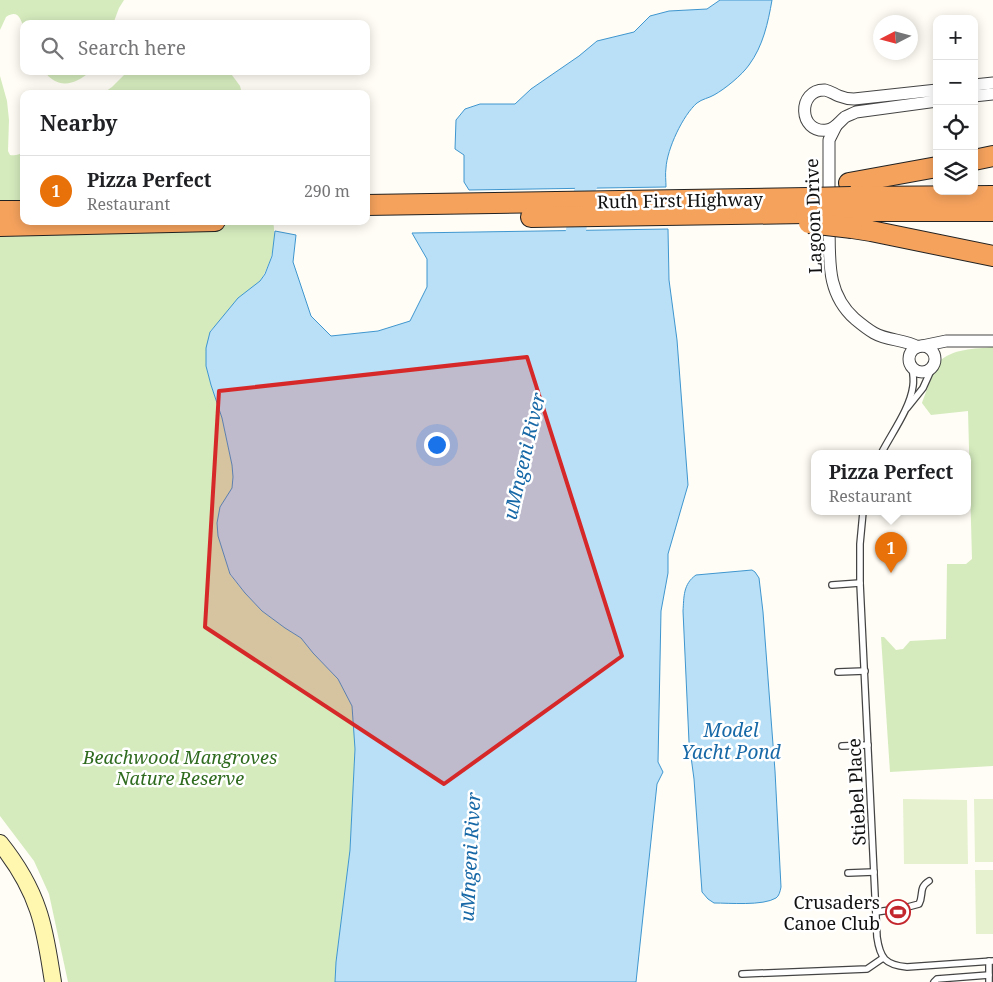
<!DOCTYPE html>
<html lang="en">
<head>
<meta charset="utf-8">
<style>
	:root { --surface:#fff; --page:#f2f2f2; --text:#202124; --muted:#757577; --line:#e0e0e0; --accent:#c4262e }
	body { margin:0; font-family:"Noto Serif",serif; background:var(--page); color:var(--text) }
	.controls { position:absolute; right:15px; top:15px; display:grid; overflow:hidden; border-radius:10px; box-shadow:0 2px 12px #0003 }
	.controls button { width:45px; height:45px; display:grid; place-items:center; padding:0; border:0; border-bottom:1px solid var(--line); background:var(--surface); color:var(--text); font:25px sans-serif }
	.compass { position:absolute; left:873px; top:15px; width:45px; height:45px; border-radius:50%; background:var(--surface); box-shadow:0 2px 12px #0003; rotate:264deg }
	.you { position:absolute; left:436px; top:444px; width:18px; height:18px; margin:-12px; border:4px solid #fff; border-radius:50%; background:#1a73e8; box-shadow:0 0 0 8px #1a73e833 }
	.badge { display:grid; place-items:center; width:32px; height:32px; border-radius:50%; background:var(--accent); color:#fff; font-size:16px; font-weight:700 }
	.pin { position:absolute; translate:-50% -41px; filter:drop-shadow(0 1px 2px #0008) }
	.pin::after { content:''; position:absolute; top:26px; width:18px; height:15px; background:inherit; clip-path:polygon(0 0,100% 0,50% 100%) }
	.popup { position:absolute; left:811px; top:450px; width:160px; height:65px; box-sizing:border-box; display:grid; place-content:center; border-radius:10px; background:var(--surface); filter:drop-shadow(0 1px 4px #0005); font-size:16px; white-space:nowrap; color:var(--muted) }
	.popup b { font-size:19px; color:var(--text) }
	.popup::after { content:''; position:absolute; left:50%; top:100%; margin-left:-10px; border:10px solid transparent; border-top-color:var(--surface) }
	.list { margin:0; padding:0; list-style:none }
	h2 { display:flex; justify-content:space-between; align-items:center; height:65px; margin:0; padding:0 20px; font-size:21px }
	h2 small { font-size:16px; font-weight:400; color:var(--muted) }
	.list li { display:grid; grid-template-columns:32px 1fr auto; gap:15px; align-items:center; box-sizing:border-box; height:70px; padding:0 20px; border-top:1px solid var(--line) }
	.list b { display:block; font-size:19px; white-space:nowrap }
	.list p { margin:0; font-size:16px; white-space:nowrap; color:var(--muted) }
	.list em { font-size:16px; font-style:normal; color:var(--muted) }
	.icon { flex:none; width:28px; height:28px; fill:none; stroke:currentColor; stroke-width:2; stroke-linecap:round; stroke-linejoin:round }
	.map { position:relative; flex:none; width:993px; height:982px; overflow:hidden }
	.search { position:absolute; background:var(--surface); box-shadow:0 2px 12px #0003; left:20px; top:20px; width:350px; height:55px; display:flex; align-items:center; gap:12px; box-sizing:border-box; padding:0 18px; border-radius:10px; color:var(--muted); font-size:19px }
	.panel { position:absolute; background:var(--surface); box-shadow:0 2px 12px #0003; left:20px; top:90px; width:350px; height:135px; border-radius:10px }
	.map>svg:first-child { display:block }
	.green { fill:#d5ebbd }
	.pitch { fill:#e6f2cf }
	.water { fill:#b9e0f7; stroke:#3f96cf }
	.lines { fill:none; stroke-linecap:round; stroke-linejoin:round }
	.river { stroke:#b9e0f7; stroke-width:20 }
	.lane-casing { stroke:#444; stroke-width:8 }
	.street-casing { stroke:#444; stroke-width:13 }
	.secondary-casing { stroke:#333; stroke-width:18 }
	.highway-casing { stroke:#222; stroke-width:22 }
	.lane { stroke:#fff; stroke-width:5.5 }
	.street { stroke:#fff; stroke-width:11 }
	.secondary { stroke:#fff6b0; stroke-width:16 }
	.highway { stroke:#f5a25d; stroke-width:20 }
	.highway-bridge-casing { stroke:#222; stroke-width:22; stroke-linecap:butt }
	.highway-bridge { stroke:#f5a25d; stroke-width:20 }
	.marked { fill:#d62828; fill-opacity:0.2; stroke:#d62828; stroke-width:4; stroke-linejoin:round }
	.labels { text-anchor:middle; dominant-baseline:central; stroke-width:5; stroke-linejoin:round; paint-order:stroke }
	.street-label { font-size:18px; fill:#111; stroke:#fff }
	.park-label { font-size:18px; font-style:italic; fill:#2f6b1f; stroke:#fff }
	.poi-label { font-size:18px; fill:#111; stroke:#fff; text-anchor:end }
	.water-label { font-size:19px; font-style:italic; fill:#1768a6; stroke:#fff }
</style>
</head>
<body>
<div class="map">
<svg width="993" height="982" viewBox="0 0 993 982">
	<rect width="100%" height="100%" fill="#fffdf5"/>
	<g class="green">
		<path d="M0 0H124L119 8 113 24H24V29C21 19 18 9 6 17L0 30Z"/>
		<path d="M44 71H91C75 85 58 90 44 71Z"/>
		<polygon points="128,71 229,71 240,86 242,94 102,94 112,87"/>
		<path d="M0 76 7 101 9 120 8 151 10 155C15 156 20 155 24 151V221H273C277 242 271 264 260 281L210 331 206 366 211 385 222 418 232 465 233 477 232 488 217 523 218 536 230 575 245 593 262 611 285 628 301 638 313 653 338 679 352 706 355 749 350 850 336 962 335 982H68L49 894 34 861 0 816Z"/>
		<path d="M993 347V766L890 772 881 637H884L896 650 903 649 910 641 946 639 947 564H966L972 559 968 411 931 415 922 403C925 395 934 369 938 363 952 348 975 349 993 347Z"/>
	</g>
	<g class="pitch">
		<polygon points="903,799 967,800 968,864 904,864"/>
		<polygon points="974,799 993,799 993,862 975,862"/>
		<polygon points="975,870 993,870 993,934 976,934"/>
	</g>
	<g class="water">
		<path d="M720 0H772C768 23 763 46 749 65 742 75 725 89 714 95 709 98 702 99 697 103 683 115 667 149 666 168 665 174 666 181 666 187L469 190 464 182V155L455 149 456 120 465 109 480 104H515L531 89 579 56 597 41 634 32 650 16 669 11 707 9Z"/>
		<polygon points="668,229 669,280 677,340 688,485 668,554 668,573 661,611 658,762 663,772 657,784 636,982 335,982 336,962 350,850 355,749 352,706 338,679 313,653 301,638 285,628 262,611 245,593 230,574 218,536 217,523 220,507 232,488 233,477 232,465 222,418 211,385 206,366 206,348 210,332 238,298 260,281 265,274 272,256 275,231 296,235 293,262 311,316 331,336 378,331 410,321 427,287 427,259 412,233"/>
		<path d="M752 570 755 572 759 578 763 612 775 771 781 887C780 892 779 896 776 898 763 906 729 903 714 903L708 899 702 892 694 779 689 742 683 611C684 597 683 584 696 575Z"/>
	</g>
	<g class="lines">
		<polyline class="river" points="571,258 582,197 597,163"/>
		<defs>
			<g id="lane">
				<polyline points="907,408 923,388 932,368"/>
				<path d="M881 454C891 434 910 409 913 386 914 380 913 373 912 367"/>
				<path d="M863 512 860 544V583L877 937C880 958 885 965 907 967L993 961"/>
				<polyline points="832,585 860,583"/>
				<polyline points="838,672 865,671"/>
				<polyline points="842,746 868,745"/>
				<polyline points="848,873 874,872"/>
				<path d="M876 912 904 908 919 904C924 895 918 888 929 881"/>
				<polyline points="989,961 989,982"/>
				<polyline points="742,974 867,969 883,958"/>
				<polyline points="934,982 937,979 989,975"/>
			</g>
			<g id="street">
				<polyline points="974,85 993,83"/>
				<path d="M937 90 854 99C849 99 844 98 839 96 834 94 830 91 825 90 797 89 798 134 827 130 835 129 839 122 845 117 849 115 852 114 856 112L937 101"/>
				<polyline points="974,96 993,94"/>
				<polyline points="829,203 829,140 836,126"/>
				<path d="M829 221C830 258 825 292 855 319 861 324 867 329 874 333 888 341 904 339 918 347"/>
				<polyline points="922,346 946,341 993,341"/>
				<circle cx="922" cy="359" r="13"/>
			</g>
			<path id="secondary" d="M0 843C16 863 30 886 38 910 46 933 49 958 53 982"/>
			<g id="highway">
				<polyline points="974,160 993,156"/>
				<polyline points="849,183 937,167"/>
				<polyline points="851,197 993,196"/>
				<polyline points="366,205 808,198"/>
				<polyline points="0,211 24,211"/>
				<polyline points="850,211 993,211"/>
				<polyline points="531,217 806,213"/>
				<polyline points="0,226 215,221"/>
				<polyline points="852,228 871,231 993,256"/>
			</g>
		</defs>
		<use href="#lane" class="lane-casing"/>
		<use href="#street" class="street-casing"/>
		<use href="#secondary" class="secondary-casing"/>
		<use href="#highway" class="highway-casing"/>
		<use href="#lane" class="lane"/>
		<use href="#street" class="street"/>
		<use href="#secondary" class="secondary"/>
		<use href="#highway" class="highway"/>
		<defs>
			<g id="highway-bridge">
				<polyline points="808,198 851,197"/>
				<polyline points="806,213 850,211"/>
				<polyline points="809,223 852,228"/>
			</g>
		</defs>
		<use href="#highway-bridge" class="highway-bridge-casing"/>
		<use href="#highway-bridge" class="highway-bridge"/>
	</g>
	<path class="marked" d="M527 357 622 656 444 784 205 627 219 391Z"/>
	<defs>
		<symbol id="stadium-ring" viewBox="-11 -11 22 22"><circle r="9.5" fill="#fff" stroke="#c4262e" stroke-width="1.5"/><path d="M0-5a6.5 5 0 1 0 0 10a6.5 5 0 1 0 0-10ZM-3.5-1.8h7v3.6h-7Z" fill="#c4262e"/></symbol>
	</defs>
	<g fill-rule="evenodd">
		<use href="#stadium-ring" x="884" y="898" width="28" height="28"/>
	</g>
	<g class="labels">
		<g class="street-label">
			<text transform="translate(680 200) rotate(-1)">Ruth First Highway</text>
			<text transform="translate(813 216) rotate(-92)">Lagoon Drive</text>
			<text transform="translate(856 792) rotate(-93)">Stiebel Place</text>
		</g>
		<g class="park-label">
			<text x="180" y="757">Beachwood Mangroves<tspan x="180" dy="21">Nature Reserve</tspan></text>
		</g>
		<g class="poi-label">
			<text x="880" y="902">Crusaders<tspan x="880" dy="21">Canoe Club</tspan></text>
		</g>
		<g class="water-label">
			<text transform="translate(524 456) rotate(-77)">uMngeni River</text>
			<text x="731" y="730">Model<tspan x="731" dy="22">Yacht Pond</tspan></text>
			<text transform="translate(470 857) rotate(-87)">uMngeni River</text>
		</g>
	</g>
</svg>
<div class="controls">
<button>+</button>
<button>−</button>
<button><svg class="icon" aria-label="locate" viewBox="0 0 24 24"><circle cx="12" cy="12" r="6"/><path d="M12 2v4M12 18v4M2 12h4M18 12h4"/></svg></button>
<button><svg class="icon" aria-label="layers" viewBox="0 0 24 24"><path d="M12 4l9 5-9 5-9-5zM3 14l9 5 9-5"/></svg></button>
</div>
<svg class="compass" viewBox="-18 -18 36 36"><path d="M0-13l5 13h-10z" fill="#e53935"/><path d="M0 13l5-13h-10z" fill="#757577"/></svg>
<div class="you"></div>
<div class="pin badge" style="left:891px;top:573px;background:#e8710a">1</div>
<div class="popup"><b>Pizza Perfect</b>Restaurant</div>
<div class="search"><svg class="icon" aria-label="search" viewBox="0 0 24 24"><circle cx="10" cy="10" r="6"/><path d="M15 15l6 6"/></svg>Search here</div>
<section class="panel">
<h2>Nearby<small></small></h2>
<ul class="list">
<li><span class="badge" style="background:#e8710a">1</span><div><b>Pizza Perfect</b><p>Restaurant</p></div><em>290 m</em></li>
</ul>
</section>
</div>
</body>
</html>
